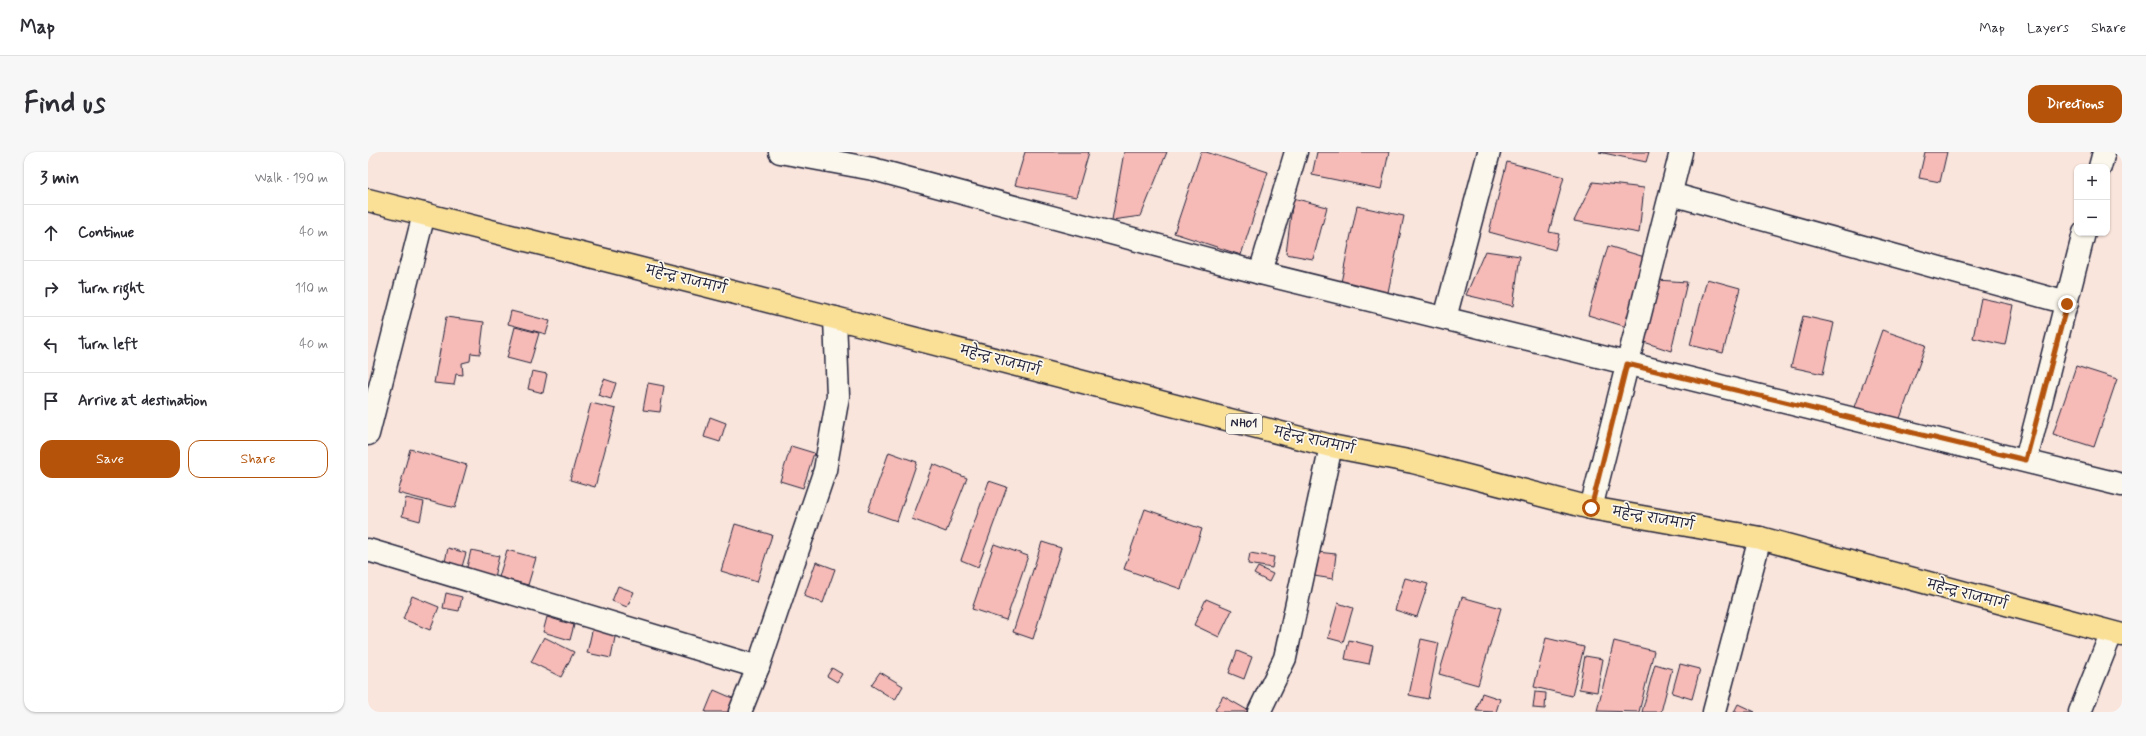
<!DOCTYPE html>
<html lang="en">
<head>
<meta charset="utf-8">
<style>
	:root { --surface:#fff; --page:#f7f7f7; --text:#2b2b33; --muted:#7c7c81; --line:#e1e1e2; --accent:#b45309 }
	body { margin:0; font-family:Mynerve,"Playpen Sans Deva",sans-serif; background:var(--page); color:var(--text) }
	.controls { position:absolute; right:12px; top:12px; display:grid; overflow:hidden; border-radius:8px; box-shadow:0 1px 3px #0004 }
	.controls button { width:36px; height:36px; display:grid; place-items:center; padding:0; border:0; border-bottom:1px solid var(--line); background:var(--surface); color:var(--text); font:20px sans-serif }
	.stop { position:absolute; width:12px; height:12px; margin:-9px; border:3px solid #b45309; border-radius:50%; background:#fff }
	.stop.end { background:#b45309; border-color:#fff; box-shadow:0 1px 4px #0008 }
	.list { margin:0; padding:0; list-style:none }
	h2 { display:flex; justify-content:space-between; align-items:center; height:52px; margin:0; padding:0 16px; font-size:17px }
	h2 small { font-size:13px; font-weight:400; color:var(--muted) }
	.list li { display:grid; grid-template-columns:26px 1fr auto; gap:12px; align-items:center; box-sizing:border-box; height:56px; padding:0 16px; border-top:1px solid var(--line) }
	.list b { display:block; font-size:15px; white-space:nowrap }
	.list em { font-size:13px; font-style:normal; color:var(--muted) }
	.actions { display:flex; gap:8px; padding:12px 16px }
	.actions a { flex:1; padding:9px 0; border:1px solid var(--accent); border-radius:12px; text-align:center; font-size:14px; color:var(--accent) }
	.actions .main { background:var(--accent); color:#fff }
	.icon { flex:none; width:22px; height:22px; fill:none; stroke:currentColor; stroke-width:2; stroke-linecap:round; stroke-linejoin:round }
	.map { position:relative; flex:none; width:1754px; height:560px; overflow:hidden; border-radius:12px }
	header { display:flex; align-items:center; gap:24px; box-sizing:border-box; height:56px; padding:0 20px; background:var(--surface); border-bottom:1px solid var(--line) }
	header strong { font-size:19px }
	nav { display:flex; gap:22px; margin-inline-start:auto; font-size:14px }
	.intro { display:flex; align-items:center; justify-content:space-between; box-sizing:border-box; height:96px; padding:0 24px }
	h1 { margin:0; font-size:28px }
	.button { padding:10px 18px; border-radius:12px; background:var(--accent); color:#fff; font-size:14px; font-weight:700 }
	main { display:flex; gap:24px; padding:0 24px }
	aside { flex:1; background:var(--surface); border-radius:12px; box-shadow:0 1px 3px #0004 }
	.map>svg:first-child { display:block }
	.building { fill:#f7bbb7; stroke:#22223b }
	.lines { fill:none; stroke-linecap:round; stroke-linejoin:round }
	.minor-casing { stroke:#22223b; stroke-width:25 }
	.highway-casing { stroke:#22223b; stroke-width:25 }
	.minor { stroke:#fbf7ec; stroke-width:22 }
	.highway { stroke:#fadf96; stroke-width:22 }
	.route { stroke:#b45309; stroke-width:5 }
	.labels { text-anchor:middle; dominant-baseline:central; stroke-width:3.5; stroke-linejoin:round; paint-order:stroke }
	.shield { fill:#fbf7ec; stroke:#636270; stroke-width:1 }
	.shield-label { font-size:12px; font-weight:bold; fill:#22223b }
	.street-label { font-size:13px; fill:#22223b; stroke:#fbf7ec }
</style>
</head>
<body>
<header>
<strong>Map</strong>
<nav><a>Map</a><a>Layers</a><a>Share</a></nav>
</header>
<div class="intro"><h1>Find us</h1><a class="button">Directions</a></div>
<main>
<aside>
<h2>3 min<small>Walk · 190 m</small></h2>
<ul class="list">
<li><svg class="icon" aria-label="ahead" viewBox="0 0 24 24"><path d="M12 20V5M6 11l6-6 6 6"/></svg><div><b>Continue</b></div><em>40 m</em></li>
<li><svg class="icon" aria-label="right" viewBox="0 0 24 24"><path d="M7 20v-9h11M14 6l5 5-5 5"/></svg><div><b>Turn right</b></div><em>110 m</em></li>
<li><svg class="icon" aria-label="left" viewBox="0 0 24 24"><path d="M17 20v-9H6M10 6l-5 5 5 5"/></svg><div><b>Turn left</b></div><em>40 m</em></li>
<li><svg class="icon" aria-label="arrive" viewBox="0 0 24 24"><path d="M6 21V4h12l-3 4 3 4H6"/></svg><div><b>Arrive at destination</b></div></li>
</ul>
<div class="actions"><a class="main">Save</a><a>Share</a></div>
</aside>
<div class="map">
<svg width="1754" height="560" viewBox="0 0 1754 560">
	<rect width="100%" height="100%" fill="#fae5dc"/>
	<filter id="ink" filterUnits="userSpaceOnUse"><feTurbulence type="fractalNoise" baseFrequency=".025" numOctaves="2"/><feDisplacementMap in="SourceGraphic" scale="8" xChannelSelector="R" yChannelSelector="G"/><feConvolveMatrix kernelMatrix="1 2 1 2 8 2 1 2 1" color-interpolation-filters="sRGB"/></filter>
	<g filter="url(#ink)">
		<g class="building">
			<polygon points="657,0 721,0 708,45 647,33"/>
			<polygon points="756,0 799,0 773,64 744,68"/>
			<polygon points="833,0 838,0 900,20 873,103 806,81"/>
			<polygon points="949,0 1021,0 1013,37 944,23"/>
			<polygon points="1231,0 1281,0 1278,10"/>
			<polygon points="1557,0 1579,0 1572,30 1551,26"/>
			<polygon points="1139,10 1196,25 1181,80 1191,82 1187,98 1121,80"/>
			<polygon points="1225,30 1276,36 1271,81 1206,69"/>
			<polygon points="925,46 959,55 945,107 918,102"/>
			<polygon points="989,54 1036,64 1019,145 972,135"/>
			<polygon points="1240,94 1280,106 1259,175 1220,163"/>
			<polygon points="1117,99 1152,104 1145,154 1098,143"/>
			<polygon points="1339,127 1372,136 1355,201 1322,193"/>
			<polygon points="1289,128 1319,130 1303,199 1276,190"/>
			<polygon points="1613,146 1645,153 1637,193 1605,186"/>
			<polygon points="143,159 182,169 178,182 140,172"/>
			<polygon points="1435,164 1466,171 1455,222 1423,215"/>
			<polygon points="78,165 116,170 112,202 103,201 102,209 94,211 95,223 88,222 86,233 66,231"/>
			<polygon points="147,175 171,181 162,212 139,206"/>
			<polygon points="1514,178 1558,193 1530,272 1486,258"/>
			<polygon points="1708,214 1749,227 1726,295 1685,282"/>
			<polygon points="164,219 179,222 175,241 160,237"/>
			<polygon points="236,227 248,231 243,247 230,243"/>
			<polygon points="280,231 296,234 292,260 275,258"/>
			<polygon points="223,251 248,257 227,335 202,328"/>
			<polygon points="342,265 358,271 352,290 336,285"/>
			<polygon points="423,294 446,301 435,336 412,329"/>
			<polygon points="42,297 99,313 87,356 30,341"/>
			<polygon points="521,300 549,310 529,369 500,359"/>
			<polygon points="565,312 599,326 578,380 544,367"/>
			<polygon points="621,329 639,335 610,415 593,408"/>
			<polygon points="38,346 56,350 52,369 34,364"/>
			<polygon points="777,357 834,377 813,437 756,417"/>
			<polygon points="367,372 404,383 389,430 353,419"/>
			<polygon points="674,390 693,396 665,487 645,480"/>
			<polygon points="626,392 660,404 638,468 604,457"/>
			<polygon points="80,396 98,401 93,418 76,414"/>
			<polygon points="103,398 131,404 126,425 98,419"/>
			<polygon points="139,398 168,406 160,433 131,425"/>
			<polygon points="949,400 968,402 965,427 946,424"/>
			<polygon points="882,401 906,405 904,416 880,412"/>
			<polygon points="448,410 467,417 455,451 436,444"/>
			<polygon points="890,415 905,422 901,430 886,422"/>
			<polygon points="1037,426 1060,432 1049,465 1027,458"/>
			<polygon points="250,434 266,440 259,455 244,449"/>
			<polygon points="78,441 94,445 91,459 75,456"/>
			<polygon points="44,444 71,455 62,478 35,467"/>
			<polygon points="1094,445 1133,456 1110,533 1071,522"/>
			<polygon points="838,447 864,458 851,485 826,473"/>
			<polygon points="970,451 985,456 975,490 960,486"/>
			<polygon points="179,465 206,473 202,488 175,480"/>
			<polygon points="225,475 248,480 243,506 219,501"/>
			<polygon points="176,485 206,500 193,525 163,510"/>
			<polygon points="1178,486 1216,495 1204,544 1166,535"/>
			<polygon points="1053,487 1071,491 1060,547 1041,543"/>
			<polygon points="981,488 1005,494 1001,512 977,507"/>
			<polygon points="1246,489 1286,499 1271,560 1229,559"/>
			<polygon points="869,499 884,505 876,527 861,521"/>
			<polygon points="1217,504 1235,507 1229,540 1211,537"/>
			<polygon points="1287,512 1304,517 1293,560 1274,560"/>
			<polygon points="1312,512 1332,517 1324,547 1304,541"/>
			<polygon points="464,516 474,522 469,530 459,524"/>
			<polygon points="512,520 535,534 527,548 503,533"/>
			<polygon points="346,538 369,548 364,560 337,560"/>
			<polygon points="1167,540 1178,541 1177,557 1165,556"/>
			<polygon points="1114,541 1132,547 1128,560 1108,559"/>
			<polygon points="855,544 881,559 880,560 850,560 847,558"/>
			<polygon points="1370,552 1387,560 1366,560"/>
		</g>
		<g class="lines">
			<defs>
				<g id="minor">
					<polyline points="412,0 505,17 892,121 1754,333"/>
					<polyline points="1732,15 1736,0"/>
					<polyline points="1303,42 1699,151"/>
					<polyline points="892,121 928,0"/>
					<polyline points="1077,166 1121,0"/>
					<polyline points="0,282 56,62"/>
					<polyline points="1658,308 1716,81"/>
					<polyline points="1223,356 1313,0"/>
					<polyline points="0,398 390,515"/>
					<polyline points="372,560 390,515 457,318 470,244 467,166"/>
					<polyline points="891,560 917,506 963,294"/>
					<polyline points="1346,560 1392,386"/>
					<polyline points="1712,560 1743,482"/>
				</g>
				<polyline id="highway" points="0,48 467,166 963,294 1045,310 1223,356 1392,386 1754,483"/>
			</defs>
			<use href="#minor" class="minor-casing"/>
			<use href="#highway" class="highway-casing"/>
			<use href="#minor" class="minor"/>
			<use href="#highway" class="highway"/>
		</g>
	</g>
	<g class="lines" filter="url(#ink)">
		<polyline class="route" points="1223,356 1259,212 1658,308 1699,152"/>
	</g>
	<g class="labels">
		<rect class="shield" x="858" y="262" width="36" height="20" rx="3"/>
		<g class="shield-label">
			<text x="876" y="272">NH01</text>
		</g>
		<g class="street-label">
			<text transform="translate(318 128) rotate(14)">महेन्द्र राजमार्ग</text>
			<text transform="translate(632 209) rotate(15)">महेन्द्र राजमार्ग</text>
			<text transform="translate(946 289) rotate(13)">महेन्द्र राजमार्ग</text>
			<text transform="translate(1285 367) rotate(10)">महेन्द्र राजमार्ग</text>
			<text transform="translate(1599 443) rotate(15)">महेन्द्र राजमार्ग</text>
		</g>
	</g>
</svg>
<div class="controls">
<button>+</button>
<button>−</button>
</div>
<div class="stop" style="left:1223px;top:356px"></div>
<div class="stop end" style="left:1699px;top:152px"></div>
</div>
</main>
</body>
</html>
